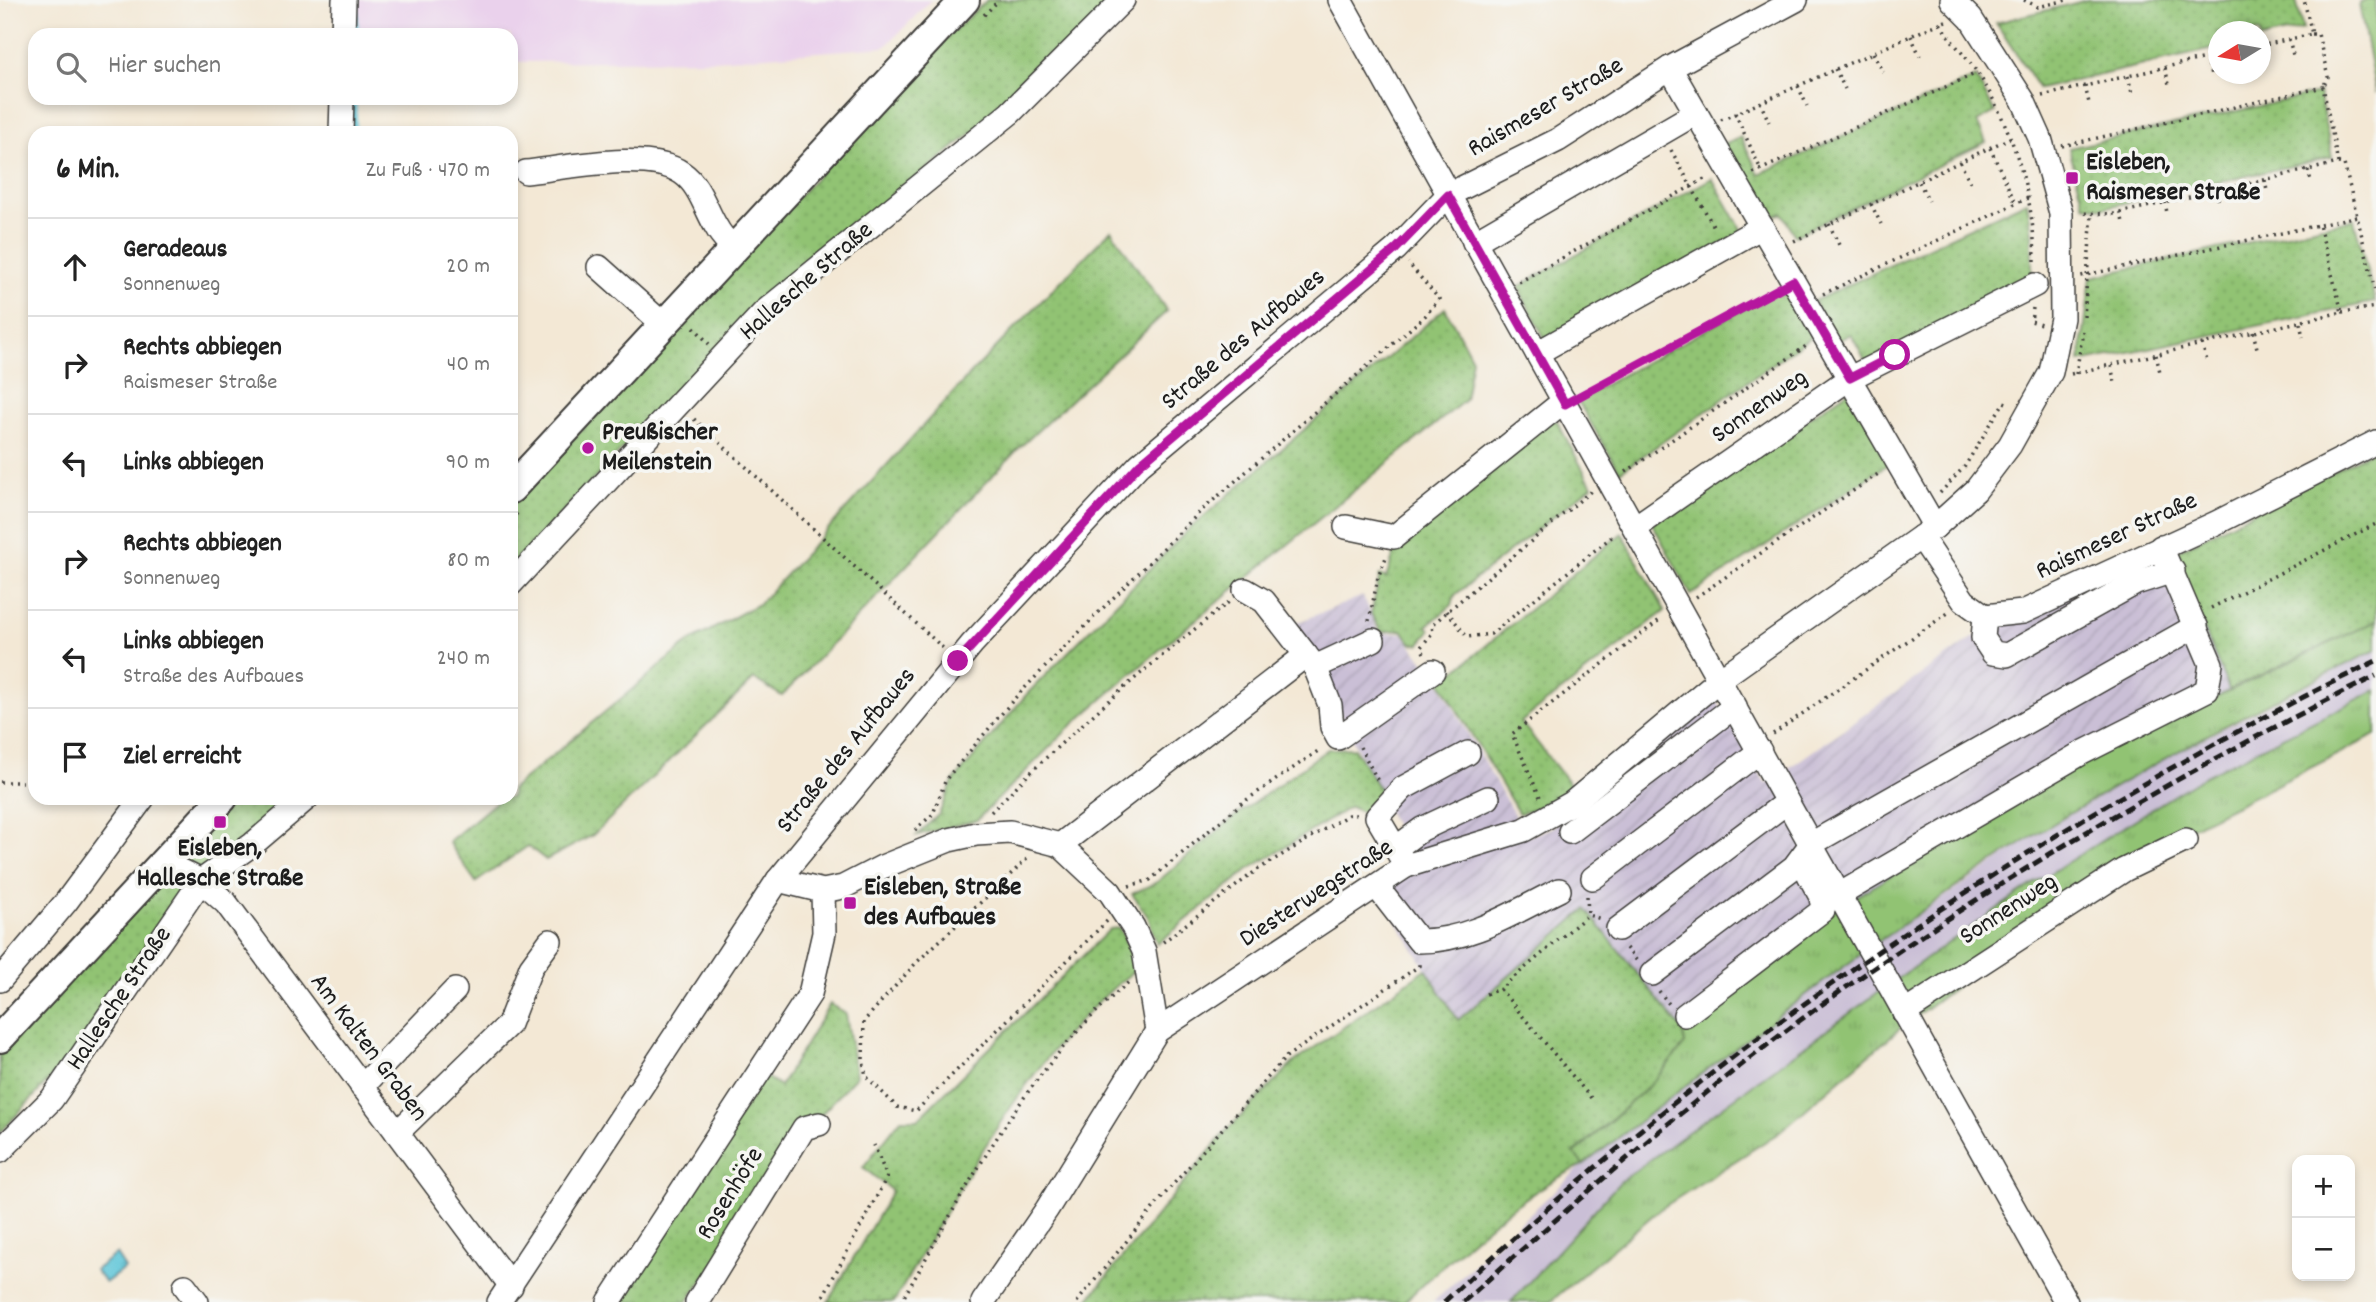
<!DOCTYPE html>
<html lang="de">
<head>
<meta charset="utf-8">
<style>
	:root { --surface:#fff; --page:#f2f2f2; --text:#222; --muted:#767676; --line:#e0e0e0 }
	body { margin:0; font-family:Dekko,sans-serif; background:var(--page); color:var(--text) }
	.controls { position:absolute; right:21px; bottom:21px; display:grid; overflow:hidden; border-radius:14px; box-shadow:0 4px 10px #0003 }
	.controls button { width:63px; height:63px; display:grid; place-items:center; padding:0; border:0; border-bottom:2px solid var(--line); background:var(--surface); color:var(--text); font:35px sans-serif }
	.compass { position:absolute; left:2208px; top:21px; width:63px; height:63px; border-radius:50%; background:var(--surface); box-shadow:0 4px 10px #0003; rotate:259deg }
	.stop { position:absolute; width:21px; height:21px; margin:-16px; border:5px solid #b5179e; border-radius:50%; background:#fff }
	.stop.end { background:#b5179e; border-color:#fff; box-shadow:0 2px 7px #0008 }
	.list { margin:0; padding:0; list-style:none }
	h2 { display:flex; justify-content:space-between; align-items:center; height:91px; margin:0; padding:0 28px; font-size:30px }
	h2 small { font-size:23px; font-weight:400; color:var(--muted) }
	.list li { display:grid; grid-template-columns:46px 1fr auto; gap:21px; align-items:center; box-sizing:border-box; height:98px; padding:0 28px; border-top:2px solid var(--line) }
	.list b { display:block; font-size:26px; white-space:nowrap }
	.list p { margin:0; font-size:23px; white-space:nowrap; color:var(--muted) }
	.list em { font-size:23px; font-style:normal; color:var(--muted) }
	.icon { flex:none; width:38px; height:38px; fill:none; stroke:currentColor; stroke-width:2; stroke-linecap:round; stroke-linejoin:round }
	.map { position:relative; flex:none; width:2376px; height:1302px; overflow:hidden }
	.search { position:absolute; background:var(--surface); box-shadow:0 4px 10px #0003; left:28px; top:28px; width:490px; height:77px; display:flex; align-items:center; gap:18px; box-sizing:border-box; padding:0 24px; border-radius:21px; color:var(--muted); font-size:26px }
	.panel { position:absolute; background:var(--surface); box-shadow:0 4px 10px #0003; left:28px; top:126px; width:490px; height:679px; border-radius:21px }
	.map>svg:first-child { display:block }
	.built { fill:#ead1ec }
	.industrial { fill:url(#industrial-furrows) }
	.railway { fill:#cabfd6 }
	.grass { fill:url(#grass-tufts); stroke:#567048; stroke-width:2 }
	.park { fill:url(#park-dots); stroke:#567048; stroke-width:2 }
	.water { fill:url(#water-ripples); stroke:#3c707a; stroke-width:2 }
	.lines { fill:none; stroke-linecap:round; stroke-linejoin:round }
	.stream { stroke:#5cc5d8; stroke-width:6 }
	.minor-casing { stroke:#3c3b38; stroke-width:26 }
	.major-casing { stroke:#3c3b38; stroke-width:32 }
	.path { stroke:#3c3b38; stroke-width:3.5; stroke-dasharray:2 5; stroke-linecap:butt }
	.minor { stroke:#fff; stroke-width:23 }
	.major { stroke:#fff; stroke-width:28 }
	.rail { stroke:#1c1c1c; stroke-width:5; stroke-dasharray:10 5; stroke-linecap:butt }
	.route { stroke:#b5179e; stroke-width:9 }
	.poi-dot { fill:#b5179e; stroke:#f6f6f2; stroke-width:2.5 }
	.labels { text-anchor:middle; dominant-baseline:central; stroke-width:7; stroke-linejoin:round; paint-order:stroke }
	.street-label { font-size:26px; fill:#1c1c1c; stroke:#f6f6f2 }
	.poi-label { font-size:26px; font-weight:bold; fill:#1c1c1c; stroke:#f6f6f2; text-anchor:start }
</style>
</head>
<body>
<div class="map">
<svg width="2376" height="1302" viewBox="0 0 2376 1302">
	<defs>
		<pattern id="industrial-furrows" width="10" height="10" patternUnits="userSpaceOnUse" patternTransform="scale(1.75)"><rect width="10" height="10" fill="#cabfd6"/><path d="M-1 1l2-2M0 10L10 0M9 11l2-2" fill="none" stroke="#ada4b7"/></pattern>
		<pattern id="grass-tufts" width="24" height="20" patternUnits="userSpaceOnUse" patternTransform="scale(1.75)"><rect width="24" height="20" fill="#91c373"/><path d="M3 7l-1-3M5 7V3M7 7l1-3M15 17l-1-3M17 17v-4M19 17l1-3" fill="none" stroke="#7ca763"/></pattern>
		<pattern id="park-dots" width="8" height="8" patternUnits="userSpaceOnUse" patternTransform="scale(1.75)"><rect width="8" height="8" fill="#91c373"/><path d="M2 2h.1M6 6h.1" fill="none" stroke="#7ca763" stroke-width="1.8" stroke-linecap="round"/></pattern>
		<pattern id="water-ripples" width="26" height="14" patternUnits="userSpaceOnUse" patternTransform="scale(1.75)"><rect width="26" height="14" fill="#5cc5d8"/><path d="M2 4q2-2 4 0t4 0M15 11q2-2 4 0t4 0" fill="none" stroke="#4fa9b9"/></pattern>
	</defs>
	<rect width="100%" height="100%" fill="#f6f6f2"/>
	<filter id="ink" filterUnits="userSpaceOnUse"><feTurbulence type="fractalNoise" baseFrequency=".0143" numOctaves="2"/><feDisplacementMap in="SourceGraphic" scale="14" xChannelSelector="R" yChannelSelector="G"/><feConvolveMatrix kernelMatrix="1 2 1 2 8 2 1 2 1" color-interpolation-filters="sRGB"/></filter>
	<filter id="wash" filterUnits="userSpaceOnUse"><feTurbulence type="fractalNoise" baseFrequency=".00686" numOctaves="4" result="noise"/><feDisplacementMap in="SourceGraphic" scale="28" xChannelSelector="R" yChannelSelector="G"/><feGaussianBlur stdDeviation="1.57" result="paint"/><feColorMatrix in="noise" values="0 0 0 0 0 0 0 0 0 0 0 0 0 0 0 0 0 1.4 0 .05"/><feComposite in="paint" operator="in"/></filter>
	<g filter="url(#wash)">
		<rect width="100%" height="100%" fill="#f3e8d5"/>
		<polygon class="built" points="346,0 931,0 885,47 714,60 511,62 511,35 344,35"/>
		<polygon class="industrial" points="2173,553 2229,690 2082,761 1837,908 1682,1030 1586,909 1457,1020 1382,897 1406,849 1296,623 1363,596 1379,634 1402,633 1437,679 1527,837 1551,828 1716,700 1766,784 1990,626"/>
		<polygon class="railway" points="2376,650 2376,690 2201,778 2027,888 1884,988 1620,1182 1511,1302 1433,1302 1583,1165 1863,952 2032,838 2154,764"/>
		<g class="grass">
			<polygon points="2366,0 2376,0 2376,93 2359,3"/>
			<path d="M2376 621V650C2258 706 2142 768 2032 837 1876 937 1730 1052 1583 1165L1574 1154 1652 1083 1685 1044 1682 1030 1837 908 2082 761Z"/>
			<polygon points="2376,690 2376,735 2127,860 1904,1025 1777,1134 1659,1210 1550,1302 1511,1302 1620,1182 1884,988 2027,888 2201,778"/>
		</g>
		<g class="park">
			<polygon points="987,0 1116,0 1028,88 758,305 511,567 511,505 947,37"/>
			<polygon points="2087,0 2296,0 2303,29 2261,39 2260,32 2218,32 2218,48 2039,89 1996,23"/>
			<polygon points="1976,77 1995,112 1977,122 1986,142 1795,236 1782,213 1765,220 1722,146 1741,137 1759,174"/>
			<polygon points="2319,93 2332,157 2103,208 2084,205 2069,148"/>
			<polygon points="1712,178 1743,232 1546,341 1518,287"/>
			<polygon points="2027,201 2032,233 2032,282 1867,363 1851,334 1837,341 1814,301"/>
			<polygon points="2354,219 2375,302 2080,362 2091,277"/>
			<polygon points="1111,230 1167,311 1018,449 782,696 754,679 593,835 546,860 528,846 476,882 448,842 501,798 511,798 511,790 689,642 760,603 975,369"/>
			<polygon points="1782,288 1812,336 1620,472 1577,400"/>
			<polygon points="1445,308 1472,359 1465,400 1165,645 1070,727 977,820 917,835 939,814 953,782 1026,695 1188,530"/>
			<polygon points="1850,390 1891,462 1691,595 1652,523"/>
			<polygon points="1555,418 1592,486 1455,595 1452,605 1427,626 1430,630 1420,644 1411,643 1402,630 1381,632 1371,614 1380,575 1386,578 1399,539"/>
			<polygon points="2376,449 2376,621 2229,690 2173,553"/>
			<polygon points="1622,533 1665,611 1521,722 1572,787 1541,806 1519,814 1441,683"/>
			<polygon points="1354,748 1386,800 1377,810 1366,814 1350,807 1248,870 1157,944 1148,917 1132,894 1157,882 1234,817 1328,749"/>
			<polygon points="237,798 295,798 209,866 74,1053 0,1133 0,1053"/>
			<path d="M1586 909 1682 1030 1685 1044 1652 1083 1574 1153 1583 1165C1516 1196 1458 1251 1404 1302H1086L1226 1131 1294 1062 1426 969 1458 1020Z"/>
			<path d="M1119 928 1129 947 1134 971C1026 1055 962 1186 894 1302H828L892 1191 863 1167 901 1119H918L1110 929Z"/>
			<polygon points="830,1004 846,1014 856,1076 819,1117 687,1302 623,1302 764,1076 780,1086"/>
		</g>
		<polygon class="water" points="116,1254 125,1268 105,1283 95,1270"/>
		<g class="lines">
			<g class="stream">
				<polyline points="356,35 356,0"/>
				<polyline points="354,133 354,98"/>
			</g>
		</g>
	</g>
	<g filter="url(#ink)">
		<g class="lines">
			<defs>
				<g id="minor">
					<polyline points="1340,0 2066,1302"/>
					<polyline points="343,35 344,0"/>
					<polyline points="1670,68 1935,527"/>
					<polyline points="341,133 342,98"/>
					<path d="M526 172C564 168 650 150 682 173 700 185 706 211 717 228 721 236 728 242 734 249"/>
					<polyline points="1474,242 1696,113"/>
					<polyline points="599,267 664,325"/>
					<polyline points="1537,353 1762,227"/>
					<polyline points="1346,527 1394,537 1564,401"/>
					<polyline points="1635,527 1850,378 2035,285"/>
					<polyline points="1921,537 1964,601 1985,616 2023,612 2216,523 2376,442"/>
					<polyline points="511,584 764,312 1010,113 1123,0"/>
					<polyline points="1245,590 1264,601 1306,655"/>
					<polyline points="1985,616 1983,638 1993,653 2007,655 2136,583 2173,571"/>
					<polyline points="1315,667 1330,705 1332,727 1338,738 1433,671"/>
					<polyline points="1570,832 1735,706"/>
					<polyline points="1060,845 1306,655 1315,667 1373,640"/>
					<polyline points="1396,848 1422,829 1488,798"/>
					<polyline points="163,862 201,881 226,903 511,1286"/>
					<polyline points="1406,866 1377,817 1403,788 1468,753"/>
					<polyline points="1593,878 1760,751"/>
					<polyline points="778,880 823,891 843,887 882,867 949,840 976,834 1010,832 1060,845 1110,892 1133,927 1144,951 1157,1031"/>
					<path d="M1377 887 1419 941C1470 941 1514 912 1559 890"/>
					<polyline points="1839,895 2080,754 2207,690 2211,664 2161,547"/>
					<polyline points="1618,929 1787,802"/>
					<polyline points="1652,974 1794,867 1811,844 2196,626"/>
					<polyline points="0,980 66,902 143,798"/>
					<polyline points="1904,1013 2124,870 2186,840"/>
					<polyline points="1685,1015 1823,910 1821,897 1809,875 1823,867"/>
					<polyline points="362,1087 455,990"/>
					<polyline points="397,1133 509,1024 531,967 550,941"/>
					<polyline points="0,1151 52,1099 201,881 253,844 307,798"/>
					<polyline points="185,1286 197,1302"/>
					<polyline points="499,1302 778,880 972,644 1139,465 1396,249 1448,195 1558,140 1670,68 1796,0"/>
					<polyline points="609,1302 810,994 824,933 823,891"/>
					<polyline points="697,1302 804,1128 819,1124"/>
					<polyline points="983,1302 1047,1209 1157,1031 1406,866 1524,830 1572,803 1720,679 1935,527 1976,490 2010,445 2051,372 2062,318 2061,213 2040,138 2023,100 1971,19 1952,0"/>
				</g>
				<g id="major">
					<polyline points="511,489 965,0"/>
					<polyline points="0,1038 223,798"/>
				</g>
			</defs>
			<use href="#minor" class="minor-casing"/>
			<use href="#major" class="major-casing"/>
			<g class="path">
				<polyline points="2024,0 2038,7 2067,0"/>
				<polyline points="984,15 999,0"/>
				<path d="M1946 21 1940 23C1951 42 1967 57 1979 75 2014 130 2035 200 2035 265"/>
				<polyline points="2312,34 2318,34 2328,77 2323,87"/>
				<polyline points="1911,36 1920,56"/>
				<polyline points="2289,39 2293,55"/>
				<polyline points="2260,46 2312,34 2304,0"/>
				<polyline points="1873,53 1883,72"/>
				<polyline points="2207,58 2211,75"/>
				<polyline points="2165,68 2169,84"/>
				<polyline points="1835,69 1845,89"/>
				<polyline points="2128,76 2132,93"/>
				<polyline points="1798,86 1807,106"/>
				<polyline points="2085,86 2089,103"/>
				<polyline points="2042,96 2218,55"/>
				<polyline points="1760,102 1769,122"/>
				<polyline points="1735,113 1761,170"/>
				<polyline points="1721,120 1940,23"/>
				<polyline points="2062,146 2323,87 2338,163 2115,214 2080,213"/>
				<polyline points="1990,148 2016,204"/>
				<polyline points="1671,150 1715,229"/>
				<polyline points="1960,162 1970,182"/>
				<polyline points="2338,163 2344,164 2357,216"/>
				<polyline points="2308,170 2311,181"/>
				<polyline points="1753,173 1977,73"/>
				<polyline points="2265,180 2267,191"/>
				<polyline points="1919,182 1929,201"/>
				<polyline points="2216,191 2219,202"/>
				<polyline points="2165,202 2167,213"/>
				<polyline points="1871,204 1881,224"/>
				<polyline points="2121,212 2123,223"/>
				<polyline points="1829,224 1839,245"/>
				<polyline points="2320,225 2357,216 2376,295"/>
				<polyline points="1794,241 2010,138"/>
				<polyline points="1519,282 1708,177"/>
				<polyline points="1823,294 2028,198"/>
				<polyline points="2033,308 2031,321 2041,324"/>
				<polyline points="2342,312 2376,307"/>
				<polyline points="2084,317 2092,213"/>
				<polyline points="2300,323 2303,337"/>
				<polyline points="694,327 709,344"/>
				<polyline points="2253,332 2257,348"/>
				<polyline points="2202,344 2207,361"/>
				<polyline points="2156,355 2160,372"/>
				<polyline points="2111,366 2115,383"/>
				<polyline points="2071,374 2342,312 2319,225 2081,276"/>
				<polyline points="2076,374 2083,331"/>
				<polyline points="1582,395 1776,290"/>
				<polyline points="694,419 943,648"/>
				<polyline points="1626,472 1806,346"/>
				<polyline points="1940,493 1965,466 2004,402 2009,404"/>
				<polyline points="511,520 519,511"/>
				<polyline points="1696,597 1881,472"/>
				<polyline points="2211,608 2376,524"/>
				<polyline points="1447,611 1467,637 1491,634 1614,535"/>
				<polyline points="1369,621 1378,577 1387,555"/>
				<polyline points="1424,653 1421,647 1433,632 1432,626 1442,616 1591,491"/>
				<polyline points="1773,734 1948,613"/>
				<polyline points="1360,747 1379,783"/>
				<polyline points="0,782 35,782"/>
				<polyline points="1540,797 1512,734 1662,618"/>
				<path d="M991 812C1065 736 1146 667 1229 602"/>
				<polyline points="915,830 933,814 946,779 1015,698 1104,607 1201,511 1426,315 1439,299 1408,263"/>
				<polyline points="1027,859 916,963 864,1021 863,1060 866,1076 897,1107 916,1111 1107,921"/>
				<polyline points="1357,860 1363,870"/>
				<polyline points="1320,882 1328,895"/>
				<polyline points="1129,886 1150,880 1242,803 1321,749"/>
				<polyline points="1587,896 1588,915"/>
				<polyline points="1163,942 1257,870 1348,815 1357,815"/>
				<polyline points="1626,948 1637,961"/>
				<polyline points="1659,991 1669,1004"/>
				<polyline points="1486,994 1500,989"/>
				<polyline points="1591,1098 1500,989 1588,915 1601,919"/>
				<polyline points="820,1302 887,1177 874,1145"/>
				<path d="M901 1302C968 1186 1025 1069 1130 981"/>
				<polyline points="1077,1302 1169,1189 1286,1057 1419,966 1419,961"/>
			</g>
			<use href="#minor" class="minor"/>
			<use href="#major" class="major"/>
			<g class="rail">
				<path d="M1444 1302C1720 1043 2035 826 2376 661"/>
				<path d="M1463 1302C1574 1203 1686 1104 1806 1016 1985 886 2178 773 2376 676"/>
			</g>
		</g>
	</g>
	<g class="lines" filter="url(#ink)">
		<polyline class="route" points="958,661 1139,465 1396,249 1448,195 1565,404 1793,281 1850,378 1895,355"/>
	</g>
	<g class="poi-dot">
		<rect x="2065" y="171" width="14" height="14" rx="3.5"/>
		<circle cx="588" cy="448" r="7"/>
		<rect x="213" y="815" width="14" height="14" rx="3.5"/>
		<rect x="843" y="896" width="14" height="14" rx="3.5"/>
	</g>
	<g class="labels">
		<g class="street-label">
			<text transform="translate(1546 108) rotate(-30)">Raismeser Straße</text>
			<text transform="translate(807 282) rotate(-41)">Hallesche Straße</text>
			<text transform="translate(1244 340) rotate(-40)">Straße des Aufbaues</text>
			<text transform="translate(1760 407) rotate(-35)">Sonnenweg</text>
			<text transform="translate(2117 537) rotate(-25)">Raismeser Straße</text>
			<text transform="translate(847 751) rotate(-51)">Straße des Aufbaues</text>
			<text transform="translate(1317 894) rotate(-33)">Diesterwegstraße</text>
			<text transform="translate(2009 910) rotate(-33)">Sonnenweg</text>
			<text transform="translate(120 999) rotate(-56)">Hallesche Straße</text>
			<text transform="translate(368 1048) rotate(53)">Am Kalten Graben</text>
			<text transform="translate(731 1194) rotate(-58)">Rosenhöfe</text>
		</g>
		<g class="poi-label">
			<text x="2086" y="163">Eisleben,<tspan x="2086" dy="30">Raismeser Straße</tspan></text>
			<text x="602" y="433">Preußischer<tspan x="602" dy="30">Meilenstein</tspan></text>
			<text x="220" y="849" text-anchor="middle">Eisleben,<tspan x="220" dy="30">Hallesche Straße</tspan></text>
			<text x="864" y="888">Eisleben, Straße<tspan x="864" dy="30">des Aufbaues</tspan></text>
		</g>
	</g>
</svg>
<div class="controls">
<button>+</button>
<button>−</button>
</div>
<svg class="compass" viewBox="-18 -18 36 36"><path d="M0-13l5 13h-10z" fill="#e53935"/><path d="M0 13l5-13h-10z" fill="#767676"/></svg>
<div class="stop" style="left:1895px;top:355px"></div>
<div class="stop end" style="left:958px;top:661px"></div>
<div class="search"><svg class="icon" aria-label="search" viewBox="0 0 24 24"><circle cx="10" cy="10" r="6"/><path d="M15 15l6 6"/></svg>Hier suchen</div>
<section class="panel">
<h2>6 Min.<small>Zu Fuß · 470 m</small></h2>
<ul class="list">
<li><svg class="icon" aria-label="ahead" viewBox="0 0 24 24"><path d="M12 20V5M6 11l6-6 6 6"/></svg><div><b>Geradeaus</b><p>Sonnenweg</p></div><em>20 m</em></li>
<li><svg class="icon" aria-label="right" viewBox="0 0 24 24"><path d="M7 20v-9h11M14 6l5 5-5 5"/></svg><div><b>Rechts abbiegen</b><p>Raismeser Straße</p></div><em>40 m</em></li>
<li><svg class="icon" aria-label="left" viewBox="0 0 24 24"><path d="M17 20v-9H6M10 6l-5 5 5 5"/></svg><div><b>Links abbiegen</b></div><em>90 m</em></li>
<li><svg class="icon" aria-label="right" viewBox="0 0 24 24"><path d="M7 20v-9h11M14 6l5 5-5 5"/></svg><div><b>Rechts abbiegen</b><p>Sonnenweg</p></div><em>80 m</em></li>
<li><svg class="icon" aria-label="left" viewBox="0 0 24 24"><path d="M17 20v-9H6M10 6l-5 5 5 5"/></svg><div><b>Links abbiegen</b><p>Straße des Aufbaues</p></div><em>240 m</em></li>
<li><svg class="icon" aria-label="arrive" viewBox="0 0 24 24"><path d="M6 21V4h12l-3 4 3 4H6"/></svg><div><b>Ziel erreicht</b></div></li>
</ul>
</section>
</div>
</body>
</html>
